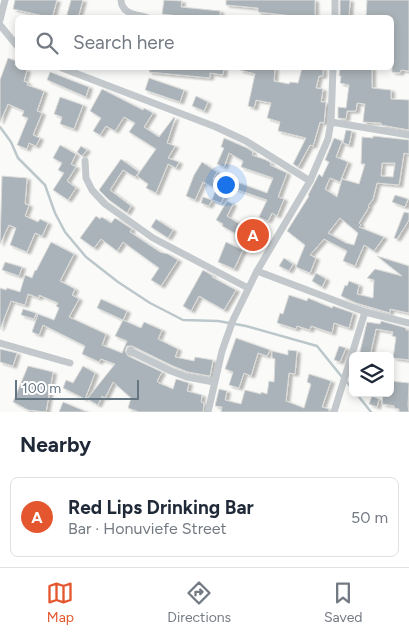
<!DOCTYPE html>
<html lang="en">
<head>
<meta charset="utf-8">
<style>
	:root { --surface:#fff; --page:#f6f6f7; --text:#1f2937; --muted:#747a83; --line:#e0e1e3; --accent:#e4572e }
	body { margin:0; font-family:Figtree,sans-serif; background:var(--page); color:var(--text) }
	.controls { position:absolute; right:15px; bottom:15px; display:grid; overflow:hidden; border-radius:8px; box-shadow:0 2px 8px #0003 }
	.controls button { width:45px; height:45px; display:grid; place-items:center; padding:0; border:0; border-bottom:1px solid var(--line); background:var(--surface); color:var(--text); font:25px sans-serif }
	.scale { position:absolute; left:15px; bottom:12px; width:124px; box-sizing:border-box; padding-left:5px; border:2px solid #657683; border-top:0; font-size:14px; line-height:18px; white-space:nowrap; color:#657683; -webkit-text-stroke:4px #fff; paint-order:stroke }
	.you { position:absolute; left:225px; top:184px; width:18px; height:18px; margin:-12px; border:4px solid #fff; border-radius:50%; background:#1a73e8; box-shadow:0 0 0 8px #1a73e833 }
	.badge { display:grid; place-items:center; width:32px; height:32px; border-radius:50%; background:var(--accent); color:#fff; font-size:16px; font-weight:700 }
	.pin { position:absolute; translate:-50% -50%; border:2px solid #fff; box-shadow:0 1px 5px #0006 }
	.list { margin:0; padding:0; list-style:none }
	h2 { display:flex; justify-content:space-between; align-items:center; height:65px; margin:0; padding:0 20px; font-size:21px }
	h2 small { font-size:16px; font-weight:400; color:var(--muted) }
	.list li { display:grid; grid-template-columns:32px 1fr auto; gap:15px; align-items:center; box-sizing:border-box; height:80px; margin:0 10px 10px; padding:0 10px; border:1px solid var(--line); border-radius:8px }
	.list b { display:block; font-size:19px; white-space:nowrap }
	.list p { margin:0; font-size:16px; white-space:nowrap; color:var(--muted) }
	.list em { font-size:16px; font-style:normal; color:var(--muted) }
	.icon { flex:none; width:28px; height:28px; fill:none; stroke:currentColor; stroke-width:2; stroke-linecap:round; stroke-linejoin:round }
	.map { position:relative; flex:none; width:409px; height:412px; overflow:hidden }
	.search { position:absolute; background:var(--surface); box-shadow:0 2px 8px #0003; left:15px; right:15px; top:15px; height:55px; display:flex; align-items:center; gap:12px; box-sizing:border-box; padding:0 18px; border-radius:8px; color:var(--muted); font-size:19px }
	.sheet { height:155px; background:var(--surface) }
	nav { display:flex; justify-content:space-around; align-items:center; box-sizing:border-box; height:70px; border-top:1px solid var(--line); background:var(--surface); font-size:14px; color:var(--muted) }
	nav a { display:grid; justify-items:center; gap:2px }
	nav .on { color:var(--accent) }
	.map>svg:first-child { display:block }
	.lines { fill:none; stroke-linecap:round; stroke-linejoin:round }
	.stream { stroke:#bbc7cb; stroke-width:2.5 }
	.building { fill:#aab3b9; stroke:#dcdcda; fill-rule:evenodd; filter:url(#shadow) }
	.minor { stroke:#c3c8cc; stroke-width:7 }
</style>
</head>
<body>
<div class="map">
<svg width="409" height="412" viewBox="0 0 409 412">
	<defs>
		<filter id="shadow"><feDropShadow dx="3.5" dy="2" stdDeviation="1" flood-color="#0004"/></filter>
	</defs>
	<rect width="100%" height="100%" fill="#fafaf8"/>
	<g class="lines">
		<g class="stream">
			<polyline points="0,127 11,142 18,158 45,185 55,213 65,232 86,257 118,282 150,303 183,320 218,321 246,326 317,346 342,377"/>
			<polyline points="346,381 353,390"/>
			<polyline points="356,393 371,412"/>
		</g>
	</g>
	<g class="building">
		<polygon points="15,0 57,0 52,18 13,9"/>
		<polygon points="71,0 83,0 78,18 66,18"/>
		<polygon points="164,0 182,1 181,7 220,11 220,18 195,18 162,14"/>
		<polygon points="226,0 315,0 315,17 293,16 258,12 258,8 226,5"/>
		<polygon points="340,0 350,0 349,17 340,16"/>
		<polygon points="367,0 409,0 409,71 401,70 400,73 392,72 392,18 366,17"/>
		<polygon points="8,58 16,61 15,65 18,68 27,70 24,81 28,83 27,85 44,91 37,111 42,113 33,135 40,138 36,146 29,143 27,149 17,145 28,118 22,116 24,111 8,104 0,122 0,80"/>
		<polygon points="150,68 224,68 223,75 210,73 210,78 149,72"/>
		<polygon points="240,68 257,68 265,69 266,68 275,68 274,81 289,84 290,82 298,83 302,68 323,68 323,76 319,76 316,88 323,89 321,102 326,102 324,123 320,122 313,146 310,145 298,167 293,164 306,138 278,131 280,122 267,118 271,103 256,100 254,108 248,106 255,74 240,70"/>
		<polygon points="340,68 372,68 372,88 391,90 391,99 409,100 409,130 381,125 381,123 363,122 365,104 357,103 356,111 347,111 346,119 338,118 338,107 346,108 349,85 340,83 341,76 339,76"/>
		<polygon points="50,72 89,87 86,97 47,80"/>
		<polygon points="149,78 184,90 180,102 145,90"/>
		<polygon points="102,89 143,110 144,108 153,113 144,127 159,137 174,117 175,118 167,143 175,146 168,158 179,162 176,168 168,164 156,193 146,188 148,184 137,176 156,149 129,132 135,123 124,117 115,131 106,126 100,135 93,131 101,118 90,111"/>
		<polygon points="196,96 208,102 204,111 192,106"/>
		<polygon points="60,97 83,105 74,129 60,124 62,117 54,114"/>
		<polygon points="346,130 352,131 349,145 343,143"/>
		<path d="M373 136 409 140V154L404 153 399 185 377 183 373 199 368 206 369 207 359 223 361 225 359 227 384 237 374 251 364 245 355 266 343 261 347 251 324 239 310 255 316 258 310 273 296 267 305 245 287 231 309 196 308 195 319 174 322 177 329 162 325 160 334 138 342 141 336 157 348 162 340 182 330 178 325 189 337 197 342 179 359 184 365 164H361L362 137 373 138ZM382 163H395L393 177 381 176ZM340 218 358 233 354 245 346 243 328 233Z"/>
		<polygon points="224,138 247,148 253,152 252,155 266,160 271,163 270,165 287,173 278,197 284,199 277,216 272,213 268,221 259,217 267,200 229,187 231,180 267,193 273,178 241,167 243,161 229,153 224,167 217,164 224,148 221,147"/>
		<polygon points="60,145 76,154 71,164 76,167 67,181 76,188 68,200 53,190 64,173 58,170 62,163 53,158"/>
		<polygon points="81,146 87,150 82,156 77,152"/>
		<polygon points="121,159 139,172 135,177 123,170 110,190 131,206 127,213 109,200 99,190"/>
		<polygon points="202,162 217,172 213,179 228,188 221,203 212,200 216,189 203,182 195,200 186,196 194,175"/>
		<polygon points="2,176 27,178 25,204 29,205 25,216 38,222 40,219 48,223 42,236 35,233 27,252 10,245 16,228 9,225 0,244"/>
		<polygon points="395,195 408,199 405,207 392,202"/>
		<polygon points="203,197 212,200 209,206 201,203"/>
		<polygon points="227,201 233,204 227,216 264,239 259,247 222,226 223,224 216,220"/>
		<polygon points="404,212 409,213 409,220 397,239 394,238"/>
		<polygon points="96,216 100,219 102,217 111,223 115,218 132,229 130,232 160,252 168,254 178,260 161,286 151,280 159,268 123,242 117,251 101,239 94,248 80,238"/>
		<polygon points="156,219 173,230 168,238 151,227"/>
		<polygon points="51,242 74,254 60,281 75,289 72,295 79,299 69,317 106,334 102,345 122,353 127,341 115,336 123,320 141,328 144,322 162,330 158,339 178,349 175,357 194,361 195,357 213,360 210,376 188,372 173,366 132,346 127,346 125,351 128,356 162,372 157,381 159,383 173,389 176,379 189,383 187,391 202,395 201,402 204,403 203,412 139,412 128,408 131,398 113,382 105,398 102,396 98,405 87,399 115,364 101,359 99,362 82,354 85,346 43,325 39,335 32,332 38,314 54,320 59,308 56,306 58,303 39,295 39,298 28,294 25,305 11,301 0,329 0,288 6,290 7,288 20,292 25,275 32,278 35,270 36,271"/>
		<polygon points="226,242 243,250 234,269 218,262"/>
		<polygon points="377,256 409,266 409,313 390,309 390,313 356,303 341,296 345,285 347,286 349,281 359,285 357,294 373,298 374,280 367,278 375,269 402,276"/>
		<polygon points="284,258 293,264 289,271 279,266"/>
		<polygon points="5,262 22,267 19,276 2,270"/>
		<polygon points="203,270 213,276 212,277 236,290 224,310 199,296 191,311 183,306"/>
		<polygon points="316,273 326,279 322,287 312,281"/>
		<polygon points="289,295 307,301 308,298 332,308 333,306 353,313 349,328 334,323 332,333 311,326 310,330 297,326 296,329 277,323 280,313 283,314"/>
		<polygon points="101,299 127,311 123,320 97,308"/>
		<polygon points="23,309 36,313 34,319 21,315"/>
		<polygon points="381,321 406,328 406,330 409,330 409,360 393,358 396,337 392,336 393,332 376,329 370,356 359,356 367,322 380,324"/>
		<polygon points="236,338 270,350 267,356 258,353 251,376 244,373 239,388 229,385 233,372 225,369"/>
		<polygon points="339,346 346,348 340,362 334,360"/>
		<polygon points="0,349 17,353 13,366 0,362"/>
		<polygon points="288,350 297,351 295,374 289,373 286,401 304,408 311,384 307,382 309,374 331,381 322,407 329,409 329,412 221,412 222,407 215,406 219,389 227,391 225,400 241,404 245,390 261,394 261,392 267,394 269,381 274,382 275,359 272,358 272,351 288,355"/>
		<polygon points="28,366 53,372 46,412 28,410 13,402"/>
		<polygon points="83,366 95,373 85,399 63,388 66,380 73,383"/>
		<polygon points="390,381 409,383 408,406 409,412 399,412 399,409 394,408 394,406 382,404 383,393 390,393"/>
		<polygon points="372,396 379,399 377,407 369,404"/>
		<polygon points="63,402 87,412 59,412"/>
	</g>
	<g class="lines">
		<g class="minor">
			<path d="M121 0C122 15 137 14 148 18"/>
			<polyline points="335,18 335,0"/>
			<polyline points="0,20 5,0"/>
			<polyline points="0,25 18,47"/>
			<polyline points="62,68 216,127 246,141 310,181"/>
			<polyline points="331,122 409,135"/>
			<polyline points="85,161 86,178 92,190 105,204 153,238 248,288"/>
			<polyline points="257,271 365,312 409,323"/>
			<polyline points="0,343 70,363"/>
			<polyline points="130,351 171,371 187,377 214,382"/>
			<polyline points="208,412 222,351 233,320 257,271 310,181 328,139 331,122 333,68"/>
			<polyline points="334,412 365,312"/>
		</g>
	</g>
</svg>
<div class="controls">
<button><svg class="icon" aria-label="layers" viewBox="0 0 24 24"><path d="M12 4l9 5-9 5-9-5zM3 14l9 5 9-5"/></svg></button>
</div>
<div class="scale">100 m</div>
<div class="you"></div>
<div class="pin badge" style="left:253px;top:235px">A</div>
<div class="search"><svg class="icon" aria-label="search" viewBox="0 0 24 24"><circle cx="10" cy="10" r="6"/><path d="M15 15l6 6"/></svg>Search here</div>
</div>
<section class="sheet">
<h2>Nearby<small></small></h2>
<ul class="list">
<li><span class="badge">A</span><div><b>Red Lips Drinking Bar</b><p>Bar · Honuviefe Street</p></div><em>50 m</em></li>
</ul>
</section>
<nav>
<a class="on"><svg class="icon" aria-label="map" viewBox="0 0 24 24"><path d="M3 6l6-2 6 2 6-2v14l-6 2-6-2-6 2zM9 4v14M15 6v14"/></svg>Map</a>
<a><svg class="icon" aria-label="directions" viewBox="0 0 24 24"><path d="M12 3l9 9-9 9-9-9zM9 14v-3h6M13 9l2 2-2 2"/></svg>Directions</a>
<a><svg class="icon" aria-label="saved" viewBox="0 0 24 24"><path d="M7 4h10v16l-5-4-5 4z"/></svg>Saved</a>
</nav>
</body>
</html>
